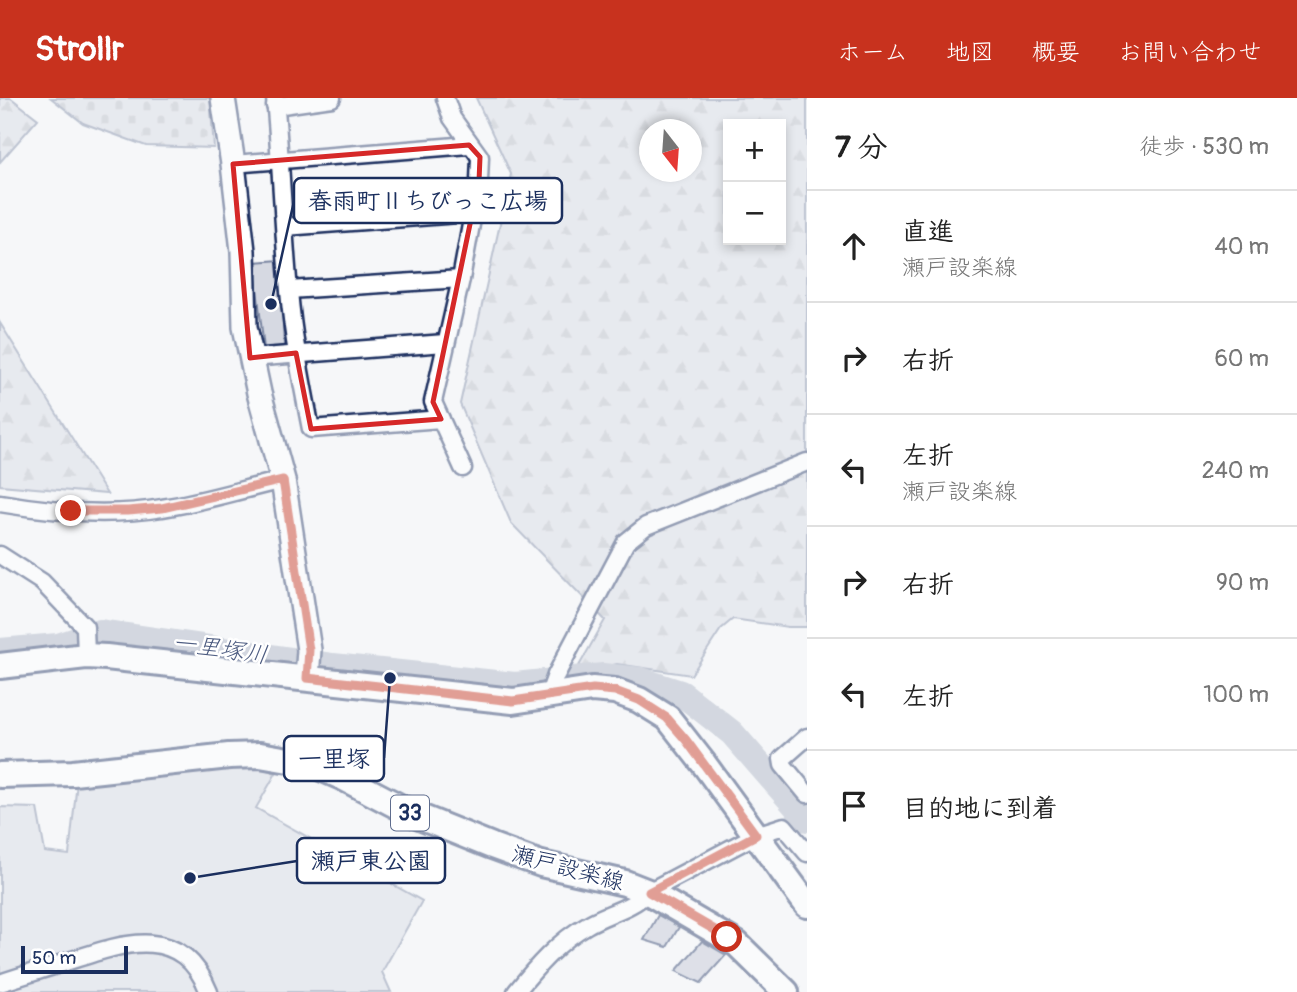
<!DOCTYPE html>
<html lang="ja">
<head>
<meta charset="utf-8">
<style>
	:root { --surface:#fff; --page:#f6f6f6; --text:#222; --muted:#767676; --line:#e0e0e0; --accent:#c8321e }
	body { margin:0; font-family:Pangolin,"Klee One",sans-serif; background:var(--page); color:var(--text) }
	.controls { position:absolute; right:21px; top:21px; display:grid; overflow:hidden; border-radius:0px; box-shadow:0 4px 10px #0003 }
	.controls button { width:63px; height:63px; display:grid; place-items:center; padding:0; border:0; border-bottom:2px solid var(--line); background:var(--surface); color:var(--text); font:35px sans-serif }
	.compass { position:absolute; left:639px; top:21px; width:63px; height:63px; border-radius:50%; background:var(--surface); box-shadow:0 4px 10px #0003; rotate:163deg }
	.scale { position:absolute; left:21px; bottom:18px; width:107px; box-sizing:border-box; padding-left:7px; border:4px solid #1b2f5e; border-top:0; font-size:19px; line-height:24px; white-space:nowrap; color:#1b2f5e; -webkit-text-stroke:5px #fff; paint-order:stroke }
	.stop { position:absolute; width:21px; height:21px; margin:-16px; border:5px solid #c8321e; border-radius:50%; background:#fff }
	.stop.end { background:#c8321e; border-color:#fff; box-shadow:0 2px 7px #0008 }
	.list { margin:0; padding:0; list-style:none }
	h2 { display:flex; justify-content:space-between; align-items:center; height:91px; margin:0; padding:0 28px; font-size:30px }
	h2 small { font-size:23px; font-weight:400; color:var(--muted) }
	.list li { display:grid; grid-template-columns:46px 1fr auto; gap:21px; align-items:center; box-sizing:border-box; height:112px; padding:0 28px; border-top:2px solid var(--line) }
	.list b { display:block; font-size:26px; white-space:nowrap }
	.list p { margin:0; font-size:23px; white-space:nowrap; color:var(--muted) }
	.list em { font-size:23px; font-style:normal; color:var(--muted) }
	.icon { flex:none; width:38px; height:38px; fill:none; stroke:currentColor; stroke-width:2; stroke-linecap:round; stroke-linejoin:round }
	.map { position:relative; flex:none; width:807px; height:894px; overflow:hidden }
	header { display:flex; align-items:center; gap:42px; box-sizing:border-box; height:98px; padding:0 35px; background:var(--accent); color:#fff }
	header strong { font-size:33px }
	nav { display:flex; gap:38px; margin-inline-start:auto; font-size:24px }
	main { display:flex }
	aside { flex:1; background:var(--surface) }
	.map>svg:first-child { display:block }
	.forest { fill:url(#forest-firs); stroke:#7884a0; stroke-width:2; fill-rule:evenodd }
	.cemetery { fill:url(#cemetery-stones); stroke:#7884a0; stroke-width:2 }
	.park { fill:#d6d9e2; stroke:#7884a0; stroke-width:2 }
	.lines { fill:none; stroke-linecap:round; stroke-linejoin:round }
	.river { stroke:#a9b0c1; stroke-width:26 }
	.building { fill:#c0c4d3; stroke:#1b2f5e; stroke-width:2 }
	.street-casing { stroke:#1b2f5e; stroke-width:21 }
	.secondary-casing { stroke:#1b2f5e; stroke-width:28 }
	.primary-casing { stroke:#1b2f5e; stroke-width:30 }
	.street { stroke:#fff; stroke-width:16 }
	.secondary { stroke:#fff; stroke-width:23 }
	.primary { stroke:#fff; stroke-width:24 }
	.route { stroke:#c8321e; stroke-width:9 }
	.marked { fill:none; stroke:#d62828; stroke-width:5; stroke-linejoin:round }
	.labels { text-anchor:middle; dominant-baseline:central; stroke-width:5; stroke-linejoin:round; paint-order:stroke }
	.shield { fill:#fff; stroke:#5f6d8e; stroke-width:2 }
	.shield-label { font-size:21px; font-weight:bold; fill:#1b2f5e }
	.street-label { font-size:23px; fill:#1b2f5e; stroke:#fff }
	.water-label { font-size:24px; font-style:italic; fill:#4d5c81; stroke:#fff }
	.leader { fill:none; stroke:#1b2f5e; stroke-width:2.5 }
	.callout-dot { fill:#1b2f5e; stroke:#fff; stroke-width:2.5 }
	.callout { fill:#fff; stroke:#1b2f5e; stroke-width:2.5 }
	.callout-label { font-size:24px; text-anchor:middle; font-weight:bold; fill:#1b2f5e }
</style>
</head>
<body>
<header>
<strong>Strollr</strong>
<nav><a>ホーム</a><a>地図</a><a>概要</a><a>お問い合わせ</a></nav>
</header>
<main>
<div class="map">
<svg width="807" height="894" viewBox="0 0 807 894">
	<defs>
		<pattern id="forest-firs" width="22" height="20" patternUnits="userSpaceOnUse" patternTransform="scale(1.75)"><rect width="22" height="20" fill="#d6d9e2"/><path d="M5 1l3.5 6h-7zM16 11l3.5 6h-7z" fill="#b7bbc4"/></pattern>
		<pattern id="cemetery-stones" width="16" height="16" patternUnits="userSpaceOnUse" patternTransform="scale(1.75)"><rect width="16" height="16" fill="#d6d9e2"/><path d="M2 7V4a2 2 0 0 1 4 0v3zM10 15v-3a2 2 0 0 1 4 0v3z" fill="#b7bbc4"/></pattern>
	</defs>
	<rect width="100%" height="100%" fill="#f6f7f9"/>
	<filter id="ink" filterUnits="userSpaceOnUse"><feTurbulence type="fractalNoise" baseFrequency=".0143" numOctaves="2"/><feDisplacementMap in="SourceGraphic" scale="14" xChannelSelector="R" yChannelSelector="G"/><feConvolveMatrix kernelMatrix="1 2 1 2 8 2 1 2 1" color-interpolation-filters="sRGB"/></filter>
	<g filter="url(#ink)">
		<g class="forest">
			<polygon points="0,0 11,0 38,21 0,64"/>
			<path d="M476 0H807V529H788L733 521 721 531 691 577 617 566 575 575 605 522 511 425 460 306 511 76ZM728 26H781V142H728ZM650 32H692V74H650Z"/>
			<polygon points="0,225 107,396 0,387"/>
		</g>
		<polygon class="cemetery" points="51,0 210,0 214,50 146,48 83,25"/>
		<g class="park">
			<polygon points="280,162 284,248 264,251 254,164"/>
			<polygon points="255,668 276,675 256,710 422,803 382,874 391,894 0,894 0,709 37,710 45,754 69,757 77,684"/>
		</g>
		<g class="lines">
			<polyline class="river" points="0,553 58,548 100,534 333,568 515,587 603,578 641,582 681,595 732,635 807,721"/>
		</g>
		<g class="building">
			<polygon points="658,817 679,829 667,849 644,842"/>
			<polygon points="702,843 726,857 701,885 676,873"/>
		</g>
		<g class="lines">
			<defs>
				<g id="street">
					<path d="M275 0C281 64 283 129 289 193 293 240 302 285 311 331L441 321"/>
					<polyline points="445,0 452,20 480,59 479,83 461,181 433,304 463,370"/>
					<polyline points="275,8 332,0"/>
					<polyline points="233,66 469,47"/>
					<polyline points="285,129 472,115"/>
					<polyline points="289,192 461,181"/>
					<polyline points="250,260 445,245"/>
					<path d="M0 405C52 414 109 419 162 410 203 404 243 391 283 382"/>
					<polyline points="0,457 42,484 85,529 86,558"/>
					<polyline points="548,599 556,577 626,444 646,428 807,364"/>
					<polyline points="807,639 782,661 783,667 807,696"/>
					<path d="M0 885C24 877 48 870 72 862 126 844 182 826 209 894"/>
					<path d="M516 894C536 869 559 843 587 827 607 815 631 811 648 794L756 737 784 728 807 755"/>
				</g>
				<polyline id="secondary" points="223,0 233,66 243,153 245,229 259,295 283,382 309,552 307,580"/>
				<g id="primary">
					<polyline points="0,568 86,558 106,559 513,603 592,591 615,593 639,602 668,620 704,666 807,807"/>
					<polyline points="0,677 73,675 229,658 260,657 312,666 344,680 415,717 492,748 541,766 625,785 648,794 737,846 786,894"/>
				</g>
			</defs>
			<use href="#street" class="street-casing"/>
			<use href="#secondary" class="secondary-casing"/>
			<use href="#primary" class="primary-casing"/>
			<use href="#street" class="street"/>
			<use href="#secondary" class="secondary"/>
			<use href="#primary" class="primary"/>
		</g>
	</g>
	<g class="lines" filter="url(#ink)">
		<polyline class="route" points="71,413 128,413 162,410 283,382 309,552 307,580 513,603 593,591 615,593 639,602 667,620 686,642 756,737 649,794 727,839"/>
	</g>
	<path d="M0 0H807V894H0ZM469 47 480 59 479 83 433 304 441 321 311 331 296 255 250 260 233 66Z" fill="#f6f7f9" fill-opacity=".55" fill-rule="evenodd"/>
	<path class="marked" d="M469 47 480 59 479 83 433 304 441 321 311 331 296 255 250 260 233 66Z"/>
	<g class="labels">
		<rect class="shield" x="391" y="697.5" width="38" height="35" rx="5"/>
		<g class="shield-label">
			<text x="410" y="715">33</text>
		</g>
		<g class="street-label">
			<text transform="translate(568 770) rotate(15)">瀬戸設楽線</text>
		</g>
		<g class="water-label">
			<text transform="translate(220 551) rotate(8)">一里塚川</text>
		</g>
	</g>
	<path class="leader" d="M271 206L294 103M390 580L384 660M190 780L297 763"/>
	<g class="callout-dot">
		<circle cx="271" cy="206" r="7"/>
		<circle cx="390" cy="580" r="7"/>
		<circle cx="190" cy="780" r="7"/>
	</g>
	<g class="callout">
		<rect x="294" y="80" width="268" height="45" rx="7"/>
		<rect x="284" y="638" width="100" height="45" rx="7"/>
		<rect x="297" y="740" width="148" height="45" rx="7"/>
	</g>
	<g class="callout-label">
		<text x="428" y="111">春雨町Ⅱちびっこ広場</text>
		<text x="334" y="669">一里塚</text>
		<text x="371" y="771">瀬戸東公園</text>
	</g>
</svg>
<div class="controls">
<button>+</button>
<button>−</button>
</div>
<svg class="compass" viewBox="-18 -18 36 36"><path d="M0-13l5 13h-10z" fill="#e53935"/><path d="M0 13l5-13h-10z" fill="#767676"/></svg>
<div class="scale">50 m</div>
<div class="stop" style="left:727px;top:839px"></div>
<div class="stop end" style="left:71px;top:413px"></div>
</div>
<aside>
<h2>7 分<small>徒歩 · 530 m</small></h2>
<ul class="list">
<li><svg class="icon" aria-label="ahead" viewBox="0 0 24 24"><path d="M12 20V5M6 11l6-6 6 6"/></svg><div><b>直進</b><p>瀬戸設楽線</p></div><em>40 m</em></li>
<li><svg class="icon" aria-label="right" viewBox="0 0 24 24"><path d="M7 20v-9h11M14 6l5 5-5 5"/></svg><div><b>右折</b></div><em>60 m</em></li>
<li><svg class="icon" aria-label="left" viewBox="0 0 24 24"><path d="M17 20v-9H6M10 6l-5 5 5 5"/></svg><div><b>左折</b><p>瀬戸設楽線</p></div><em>240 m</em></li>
<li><svg class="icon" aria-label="right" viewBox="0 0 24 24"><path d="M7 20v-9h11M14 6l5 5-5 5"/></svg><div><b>右折</b></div><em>90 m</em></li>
<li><svg class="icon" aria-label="left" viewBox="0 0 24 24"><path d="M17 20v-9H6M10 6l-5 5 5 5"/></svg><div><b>左折</b></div><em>100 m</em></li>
<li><svg class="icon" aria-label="arrive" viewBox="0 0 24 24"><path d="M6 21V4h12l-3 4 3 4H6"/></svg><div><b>目的地に到着</b></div></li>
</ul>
</aside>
</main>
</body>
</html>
